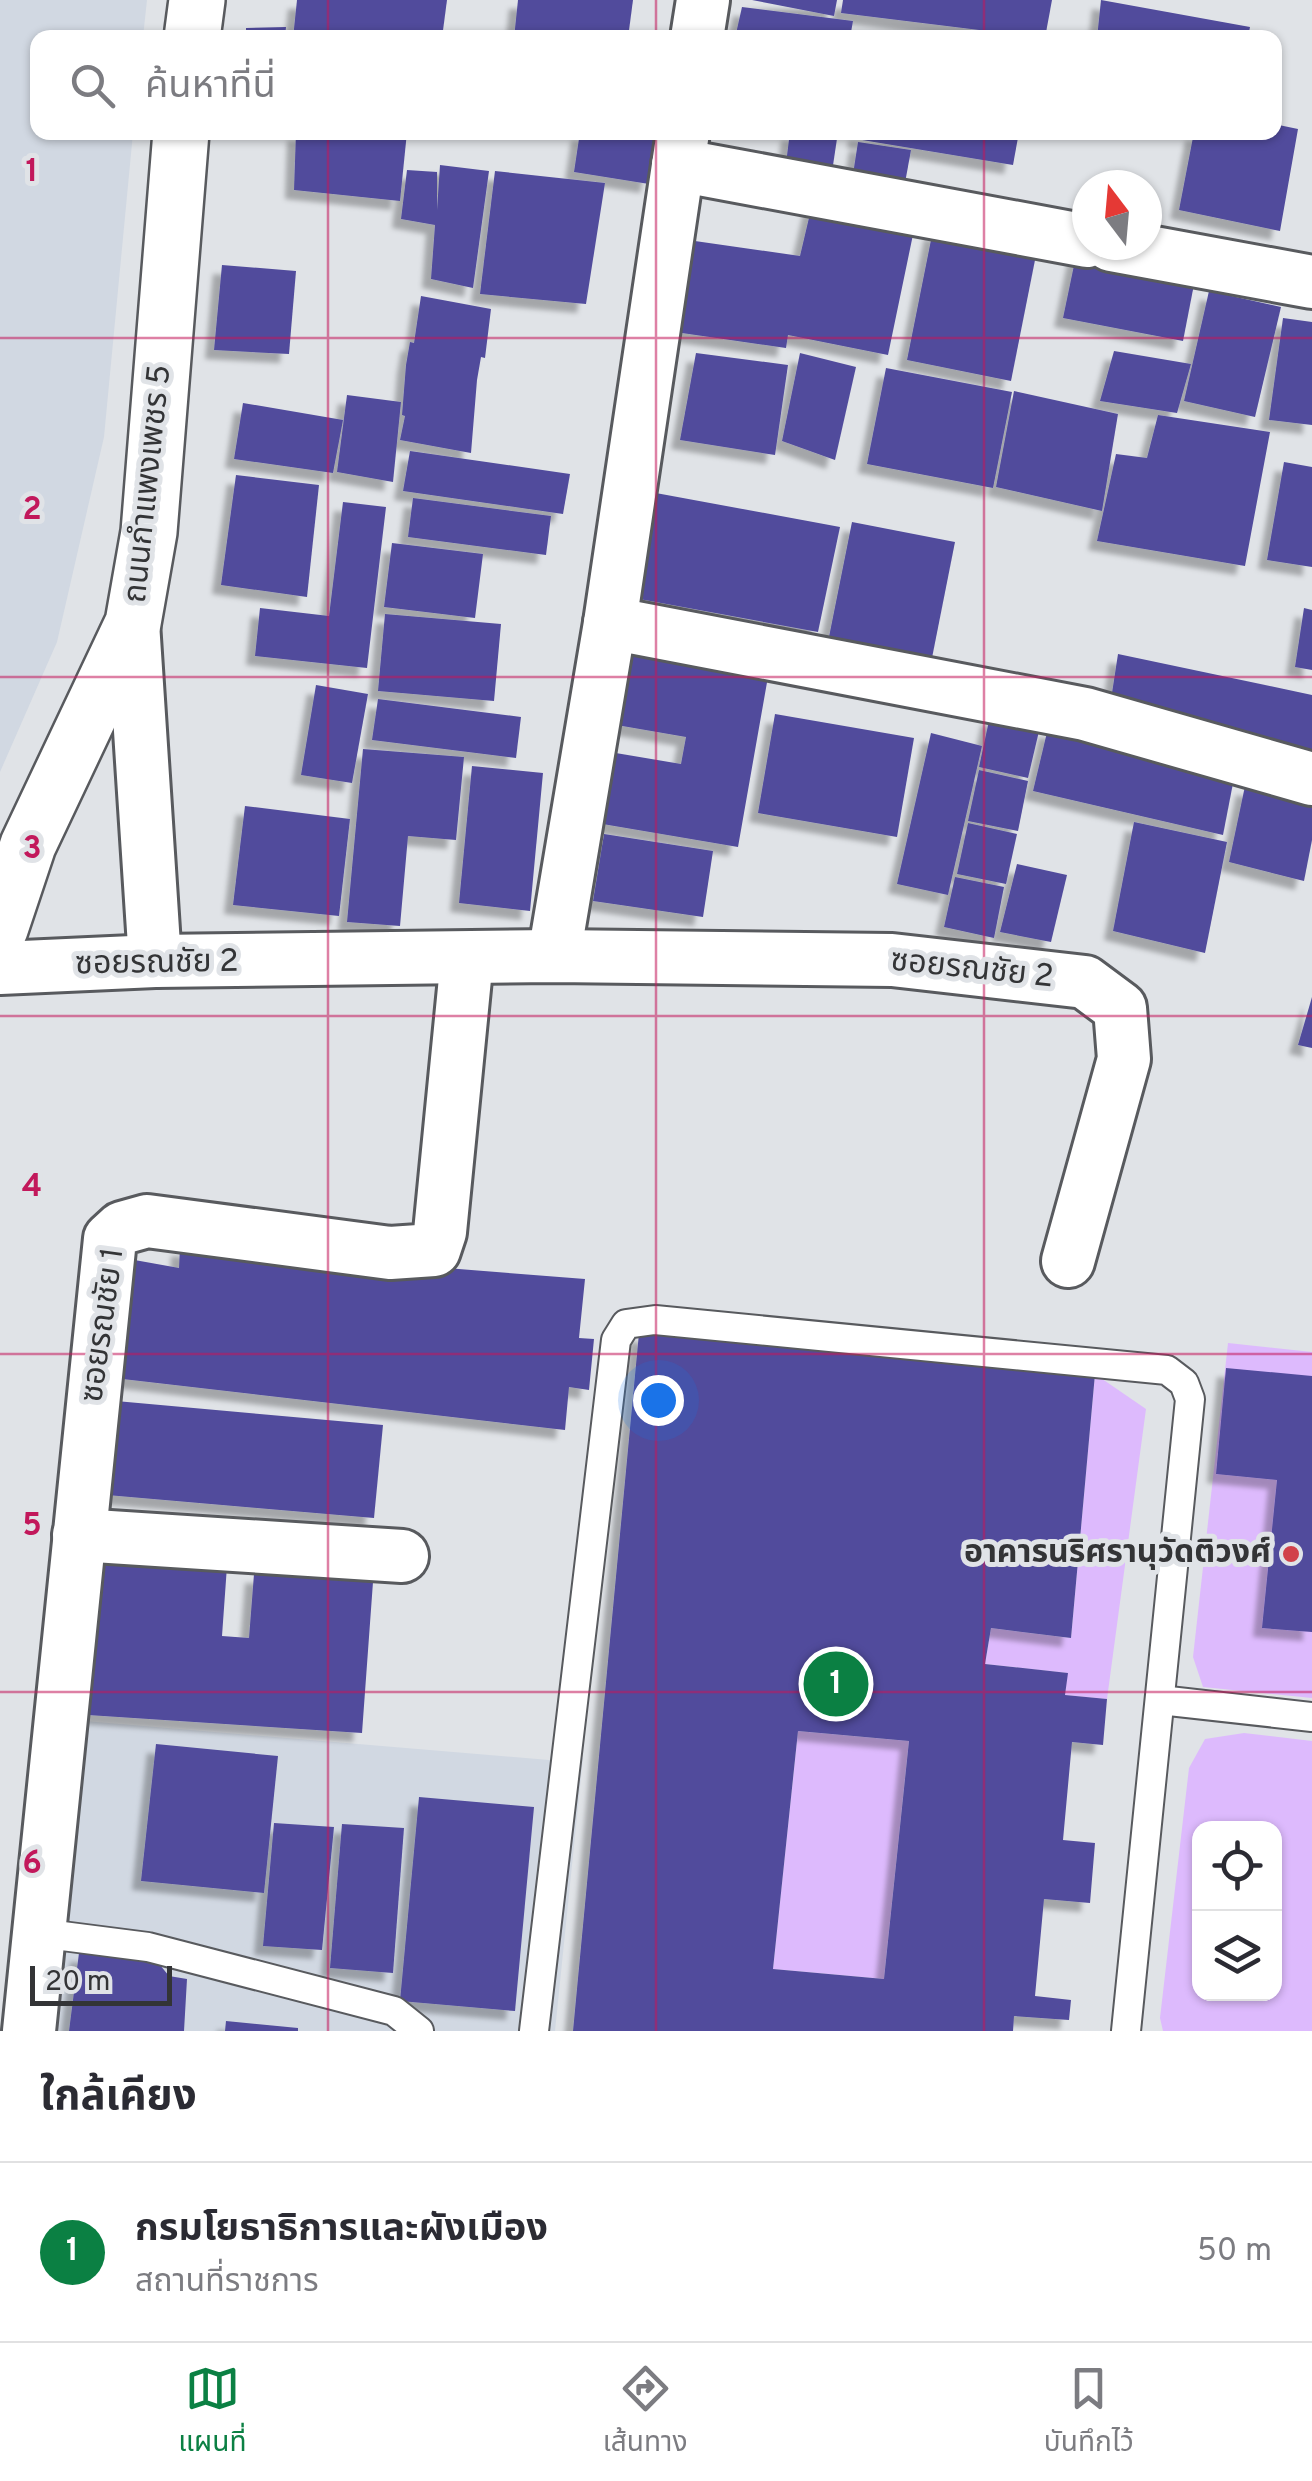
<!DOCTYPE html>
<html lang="th">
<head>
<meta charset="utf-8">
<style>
	:root { --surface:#fff; --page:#f2f2f3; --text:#2b2b33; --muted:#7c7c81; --line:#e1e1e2; --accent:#0b8043 }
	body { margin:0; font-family:Overpass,"Noto Sans Thai",sans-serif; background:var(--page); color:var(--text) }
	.controls { position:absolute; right:30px; bottom:30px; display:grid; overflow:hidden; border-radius:20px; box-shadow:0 2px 8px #0004 }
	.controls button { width:90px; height:90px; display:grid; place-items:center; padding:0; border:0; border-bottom:2px solid var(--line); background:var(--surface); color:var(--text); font:50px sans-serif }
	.compass { position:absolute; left:1072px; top:170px; width:90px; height:90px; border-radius:50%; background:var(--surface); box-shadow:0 2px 8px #0004; rotate:344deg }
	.scale { position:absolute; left:30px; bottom:25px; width:142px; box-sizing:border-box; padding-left:10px; border:5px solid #333436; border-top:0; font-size:28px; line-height:35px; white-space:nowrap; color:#333436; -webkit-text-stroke:8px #e0e3e7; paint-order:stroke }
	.you { position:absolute; left:658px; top:1400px; width:35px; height:35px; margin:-25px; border:8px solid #fff; border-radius:50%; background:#1a73e8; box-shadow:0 0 0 15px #1a73e833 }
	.badge { display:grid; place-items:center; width:65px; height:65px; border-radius:50%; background:var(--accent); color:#fff; font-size:32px; font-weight:700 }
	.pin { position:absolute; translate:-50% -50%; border:5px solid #fff; box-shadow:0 2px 10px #0006 }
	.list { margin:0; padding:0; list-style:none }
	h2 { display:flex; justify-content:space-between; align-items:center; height:130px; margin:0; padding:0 40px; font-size:42px }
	h2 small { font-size:32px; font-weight:400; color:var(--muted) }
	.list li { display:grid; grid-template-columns:65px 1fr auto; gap:30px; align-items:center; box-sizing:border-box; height:180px; padding:0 40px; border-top:2px solid var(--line) }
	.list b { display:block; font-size:38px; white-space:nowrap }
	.list p { margin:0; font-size:32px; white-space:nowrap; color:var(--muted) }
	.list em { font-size:32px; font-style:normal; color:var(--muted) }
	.icon { flex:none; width:55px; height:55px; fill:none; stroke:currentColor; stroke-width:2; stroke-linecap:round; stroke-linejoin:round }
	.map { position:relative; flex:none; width:1312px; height:2031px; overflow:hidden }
	.search { position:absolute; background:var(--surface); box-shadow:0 2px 8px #0004; left:30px; right:30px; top:30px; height:110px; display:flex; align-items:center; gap:25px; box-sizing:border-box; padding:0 35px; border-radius:20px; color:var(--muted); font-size:38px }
	.sheet { height:310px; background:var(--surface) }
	nav { display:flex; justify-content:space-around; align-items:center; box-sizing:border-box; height:140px; border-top:2px solid var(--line); background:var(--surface); font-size:28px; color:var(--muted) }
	nav a { display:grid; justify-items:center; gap:5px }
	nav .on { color:var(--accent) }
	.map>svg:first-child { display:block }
	.built { fill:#d1d8e2 }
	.green { fill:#ddbafd; fill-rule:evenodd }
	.building { fill:#514c9c; fill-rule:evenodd; filter:url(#shadow) }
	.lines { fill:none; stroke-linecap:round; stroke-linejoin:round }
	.service-casing { stroke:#585a5e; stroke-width:32 }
	.minor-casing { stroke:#585a5e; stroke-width:58 }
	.tertiary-casing { stroke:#585a5e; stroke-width:60 }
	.service { stroke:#fff; stroke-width:28 }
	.minor { stroke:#fff; stroke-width:52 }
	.tertiary { stroke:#fff; stroke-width:55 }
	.grid { fill:none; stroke:#c2185b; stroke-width:2.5; stroke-opacity:0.55 }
	.poi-dot { fill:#d14149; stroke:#e0e3e7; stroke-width:4 }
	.labels { text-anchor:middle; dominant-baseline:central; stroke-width:10; stroke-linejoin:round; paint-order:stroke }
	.street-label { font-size:32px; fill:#333436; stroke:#e0e3e7 }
	.poi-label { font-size:32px; font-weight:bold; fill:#333436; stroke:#e0e3e7; text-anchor:end }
	.grid-label { font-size:32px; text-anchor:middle; font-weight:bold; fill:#c2185b; stroke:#e0e3e7; stroke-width:10; stroke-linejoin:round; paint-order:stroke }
</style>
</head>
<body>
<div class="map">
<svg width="1312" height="2031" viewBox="0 0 1312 2031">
	<defs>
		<filter id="shadow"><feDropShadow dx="-9" dy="9" stdDeviation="2.5" flood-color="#0004"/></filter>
	</defs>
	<rect width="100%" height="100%" fill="#e0e3e7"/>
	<g class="built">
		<polygon points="0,0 147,0 143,37 38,38 38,132 133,133 104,437 57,642 0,772"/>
		<polygon points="73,1720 549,1760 583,1758 555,2031 46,2031"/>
	</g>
	<g class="green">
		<polygon points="1228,1343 1312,1352 1312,1698 1203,1687 1193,1657"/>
		<polygon points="1095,1374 1146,1409 1107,1699 1065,1695 1067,1673 985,1664 991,1628 1071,1638"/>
		<polygon points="798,1731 909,1741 884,1979 773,1969"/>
		<path d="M1244 1733 1312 1741V2031H1163L1160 2018 1189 1768 1205 1739ZM1274 1828V1994H1200V1828Z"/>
	</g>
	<g class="building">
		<polygon points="297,0 447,0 442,38 293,38"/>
		<polygon points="518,0 633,0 628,38 514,38"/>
		<polygon points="752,0 837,0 834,16"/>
		<polygon points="843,0 1052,0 1045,38 841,13"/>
		<polygon points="1101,0 1250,27 1248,38 1097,38"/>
		<polygon points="742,7 853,21 850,38 735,38"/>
		<polygon points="286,27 285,38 246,38 246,28"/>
		<polygon points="1274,124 1298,129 1280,231 1179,210 1194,132 1274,132"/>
		<polygon points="296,132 407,132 400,201 294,190"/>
		<polygon points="580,132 627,132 659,137 649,184 574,172"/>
		<polygon points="790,132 838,132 832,172 786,163"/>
		<polygon points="857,132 1019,132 1013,165 856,139"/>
		<polygon points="858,142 911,150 905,183 853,174"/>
		<polygon points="440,165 489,171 473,288 431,279 435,225 401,219 407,170 437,172 437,210"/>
		<polygon points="495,171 605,183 586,304 480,294"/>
		<polygon points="812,205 915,225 888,355 788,335 786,348 675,332 688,240 800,256"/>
		<polygon points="933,230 1037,250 1011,381 907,360"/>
		<polygon points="1078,246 1197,269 1183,341 1063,318"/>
		<polygon points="222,265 296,271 289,354 214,350"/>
		<polygon points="1209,291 1281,307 1255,417 1184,401"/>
		<polygon points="421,296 491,309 485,358 481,357 477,380 471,453 400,440 405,416 402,415 406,365 410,342 414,343"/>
		<polygon points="1283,318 1312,322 1312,425 1269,420"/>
		<polygon points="1114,351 1191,364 1177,413 1100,401"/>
		<polygon points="696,353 788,365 775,455 680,440"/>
		<polygon points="800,353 856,367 835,460 782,441"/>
		<polygon points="886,368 1012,392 993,488 867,464"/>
		<polygon points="1014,391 1118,414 1102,511 996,487"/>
		<polygon points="347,395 401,402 393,482 337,472"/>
		<polygon points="243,403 343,420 333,473 234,459"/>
		<polygon points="1158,415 1270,432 1245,566 1097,541 1116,454 1147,458"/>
		<polygon points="410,451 570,474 563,514 403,491"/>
		<polygon points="1284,462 1312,467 1312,567 1267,560"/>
		<polygon points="236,475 319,485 307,597 221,585"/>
		<polygon points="645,491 840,527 818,632 623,596"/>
		<polygon points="413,498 551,516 546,555 408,537"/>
		<polygon points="343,502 386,507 367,668 255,656 260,608 329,616"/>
		<polygon points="852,522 955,542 929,673 826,652"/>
		<polygon points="392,543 483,554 475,618 384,607"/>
		<polygon points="1304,608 1312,610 1312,670 1295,667"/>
		<polygon points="385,614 501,624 494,701 378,691"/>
		<polygon points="618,646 769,671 738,847 585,821 598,750 681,764 686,737 605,723"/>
		<polygon points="1118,654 1312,695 1312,770 1108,719"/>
		<polygon points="316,685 368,694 352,783 301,775"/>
		<polygon points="378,699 521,717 516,758 372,740"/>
		<polygon points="775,714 914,738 897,837 758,813"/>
		<polygon points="990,716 1040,727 1028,778 979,767"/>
		<polygon points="1048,728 1235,773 1223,835 1033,791"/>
		<polygon points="931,733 982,746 948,895 897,884"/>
		<polygon points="363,749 464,757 456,840 408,836 400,926 347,922"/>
		<polygon points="472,766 543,773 530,911 459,903"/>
		<polygon points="979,770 1028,781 1018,831 968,821"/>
		<polygon points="1245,786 1312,802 1312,840 1304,881 1229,862"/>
		<polygon points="245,806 350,819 339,916 233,905"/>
		<polygon points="1134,822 1227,842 1205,953 1113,931"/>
		<polygon points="968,823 1017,834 1006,884 957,874"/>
		<polygon points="604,834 713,851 703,917 593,901"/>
		<polygon points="1017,864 1067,875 1051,942 1000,932"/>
		<polygon points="955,877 1004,887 994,938 944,927"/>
		<polygon points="1312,997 1312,1048 1298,1045"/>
		<polygon points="180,1247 585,1279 579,1338 594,1339 589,1390 569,1387 565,1430 114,1378 129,1259 179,1268"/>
		<path d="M639 1333 1095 1374 1071 1638 991 1628 985 1664 1068 1673 1065 1695 1107 1699 1103 1745 1072 1742 1063 1840 1095 1843 1090 1903 1044 1899 1035 1996 1071 2000 1069 2020 1014 2016 1013 2031H573ZM798 1731 909 1741 884 1979 773 1969Z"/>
		<polygon points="1226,1368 1312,1376 1312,1632 1262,1628 1277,1480 1216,1474"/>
		<polygon points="116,1401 383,1425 374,1518 107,1495"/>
		<polygon points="99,1557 227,1566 222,1636 249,1638 254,1574 373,1582 362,1733 88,1715"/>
		<polygon points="156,1744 278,1756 264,1893 141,1881"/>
		<polygon points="419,1797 534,1807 515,2011 400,2001"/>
		<polygon points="274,1823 334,1827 322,1950 263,1946"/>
		<polygon points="342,1824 404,1828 393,1973 330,1968"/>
		<polygon points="79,1953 155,1959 169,1976 187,1979 184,2031 69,2031"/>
		<polygon points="226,2021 298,2028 298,2031 225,2031"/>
	</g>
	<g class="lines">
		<defs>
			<g id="service">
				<polyline points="1160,1700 1312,1717"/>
				<polyline points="39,1933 148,1947 394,2011 419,2031"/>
				<polyline points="534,2031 616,1340 626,1324 655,1320 1167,1370 1184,1383 1190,1399 1126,2031"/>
			</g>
			<g id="minor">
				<polyline points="697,38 703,0"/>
				<polyline points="678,165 1087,241"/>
				<polyline points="1111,245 1312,282"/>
				<polyline points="133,623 155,961"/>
				<polyline points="610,623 1085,714 1312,779"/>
				<polyline points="554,956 610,623 683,132"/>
				<polyline points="0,968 155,961 554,956 892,960 1085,982 1120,1008 1124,1059 1068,1261"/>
				<polyline points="79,1535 402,1556"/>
				<polyline points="29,2031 110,1239 122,1228 147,1221 390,1253 434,1250 440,1232 467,958"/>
			</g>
			<g id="tertiary">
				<polyline points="192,38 197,0"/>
				<polyline points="0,929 28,845 133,623 149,532 181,132"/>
			</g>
		</defs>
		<use href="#service" class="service-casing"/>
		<use href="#minor" class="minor-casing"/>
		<use href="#tertiary" class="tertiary-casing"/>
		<use href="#service" class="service"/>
		<use href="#minor" class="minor"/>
		<use href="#tertiary" class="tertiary"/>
	</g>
	<path class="grid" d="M328 0V38M656 0V38M984 0V38M328 132V2031M656 132V2031M984 132V2031M0 338H1312M0 677H1312M0 1016H1312M0 1354H1312M0 1692H1312"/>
	<circle class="poi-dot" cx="1291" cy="1554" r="10"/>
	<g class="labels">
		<g class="street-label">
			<text transform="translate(149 484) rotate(-84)">ถนนกำแพงเพชร 5</text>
			<text transform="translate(157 964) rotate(-1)">ซอยรณชัย 2</text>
			<text transform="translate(972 970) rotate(6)">ซอยรณชัย 2</text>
			<text transform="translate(104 1325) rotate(-82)">ซอยรณชัย 1</text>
		</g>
		<g class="poi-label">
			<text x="1271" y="1554">อาคารนริศรานุวัดติวงศ์</text>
		</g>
	</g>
	<g class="grid-label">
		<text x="32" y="181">1</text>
		<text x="32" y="519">2</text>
		<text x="32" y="858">3</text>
		<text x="32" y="1196">4</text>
		<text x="32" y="1535">5</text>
		<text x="32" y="1873">6</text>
	</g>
</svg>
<div class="controls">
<button><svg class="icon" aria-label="locate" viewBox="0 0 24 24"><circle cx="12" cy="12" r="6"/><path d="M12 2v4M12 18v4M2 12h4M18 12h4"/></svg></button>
<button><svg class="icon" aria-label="layers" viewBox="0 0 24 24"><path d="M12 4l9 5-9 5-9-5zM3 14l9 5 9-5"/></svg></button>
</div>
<svg class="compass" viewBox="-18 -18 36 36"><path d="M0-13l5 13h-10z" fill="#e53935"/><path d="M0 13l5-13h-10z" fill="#7c7c81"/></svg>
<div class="scale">20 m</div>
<div class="you"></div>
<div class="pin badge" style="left:836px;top:1684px">1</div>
<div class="search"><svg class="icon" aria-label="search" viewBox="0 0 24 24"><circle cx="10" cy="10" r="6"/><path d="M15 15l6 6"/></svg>ค้นหาที่นี่</div>
</div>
<section class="sheet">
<h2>ใกล้เคียง<small></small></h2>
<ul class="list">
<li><span class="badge">1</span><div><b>กรมโยธาธิการและผังเมือง</b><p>สถานที่ราชการ</p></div><em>50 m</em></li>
</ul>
</section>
<nav>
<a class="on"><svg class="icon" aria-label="map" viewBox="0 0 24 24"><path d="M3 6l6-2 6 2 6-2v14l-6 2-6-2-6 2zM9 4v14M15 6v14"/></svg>แผนที่</a>
<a><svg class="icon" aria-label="directions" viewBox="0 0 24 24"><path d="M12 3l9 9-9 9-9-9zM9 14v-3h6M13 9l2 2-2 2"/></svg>เส้นทาง</a>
<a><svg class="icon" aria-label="saved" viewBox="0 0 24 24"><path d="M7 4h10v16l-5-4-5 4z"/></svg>บันทึกไว้</a>
</nav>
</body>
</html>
